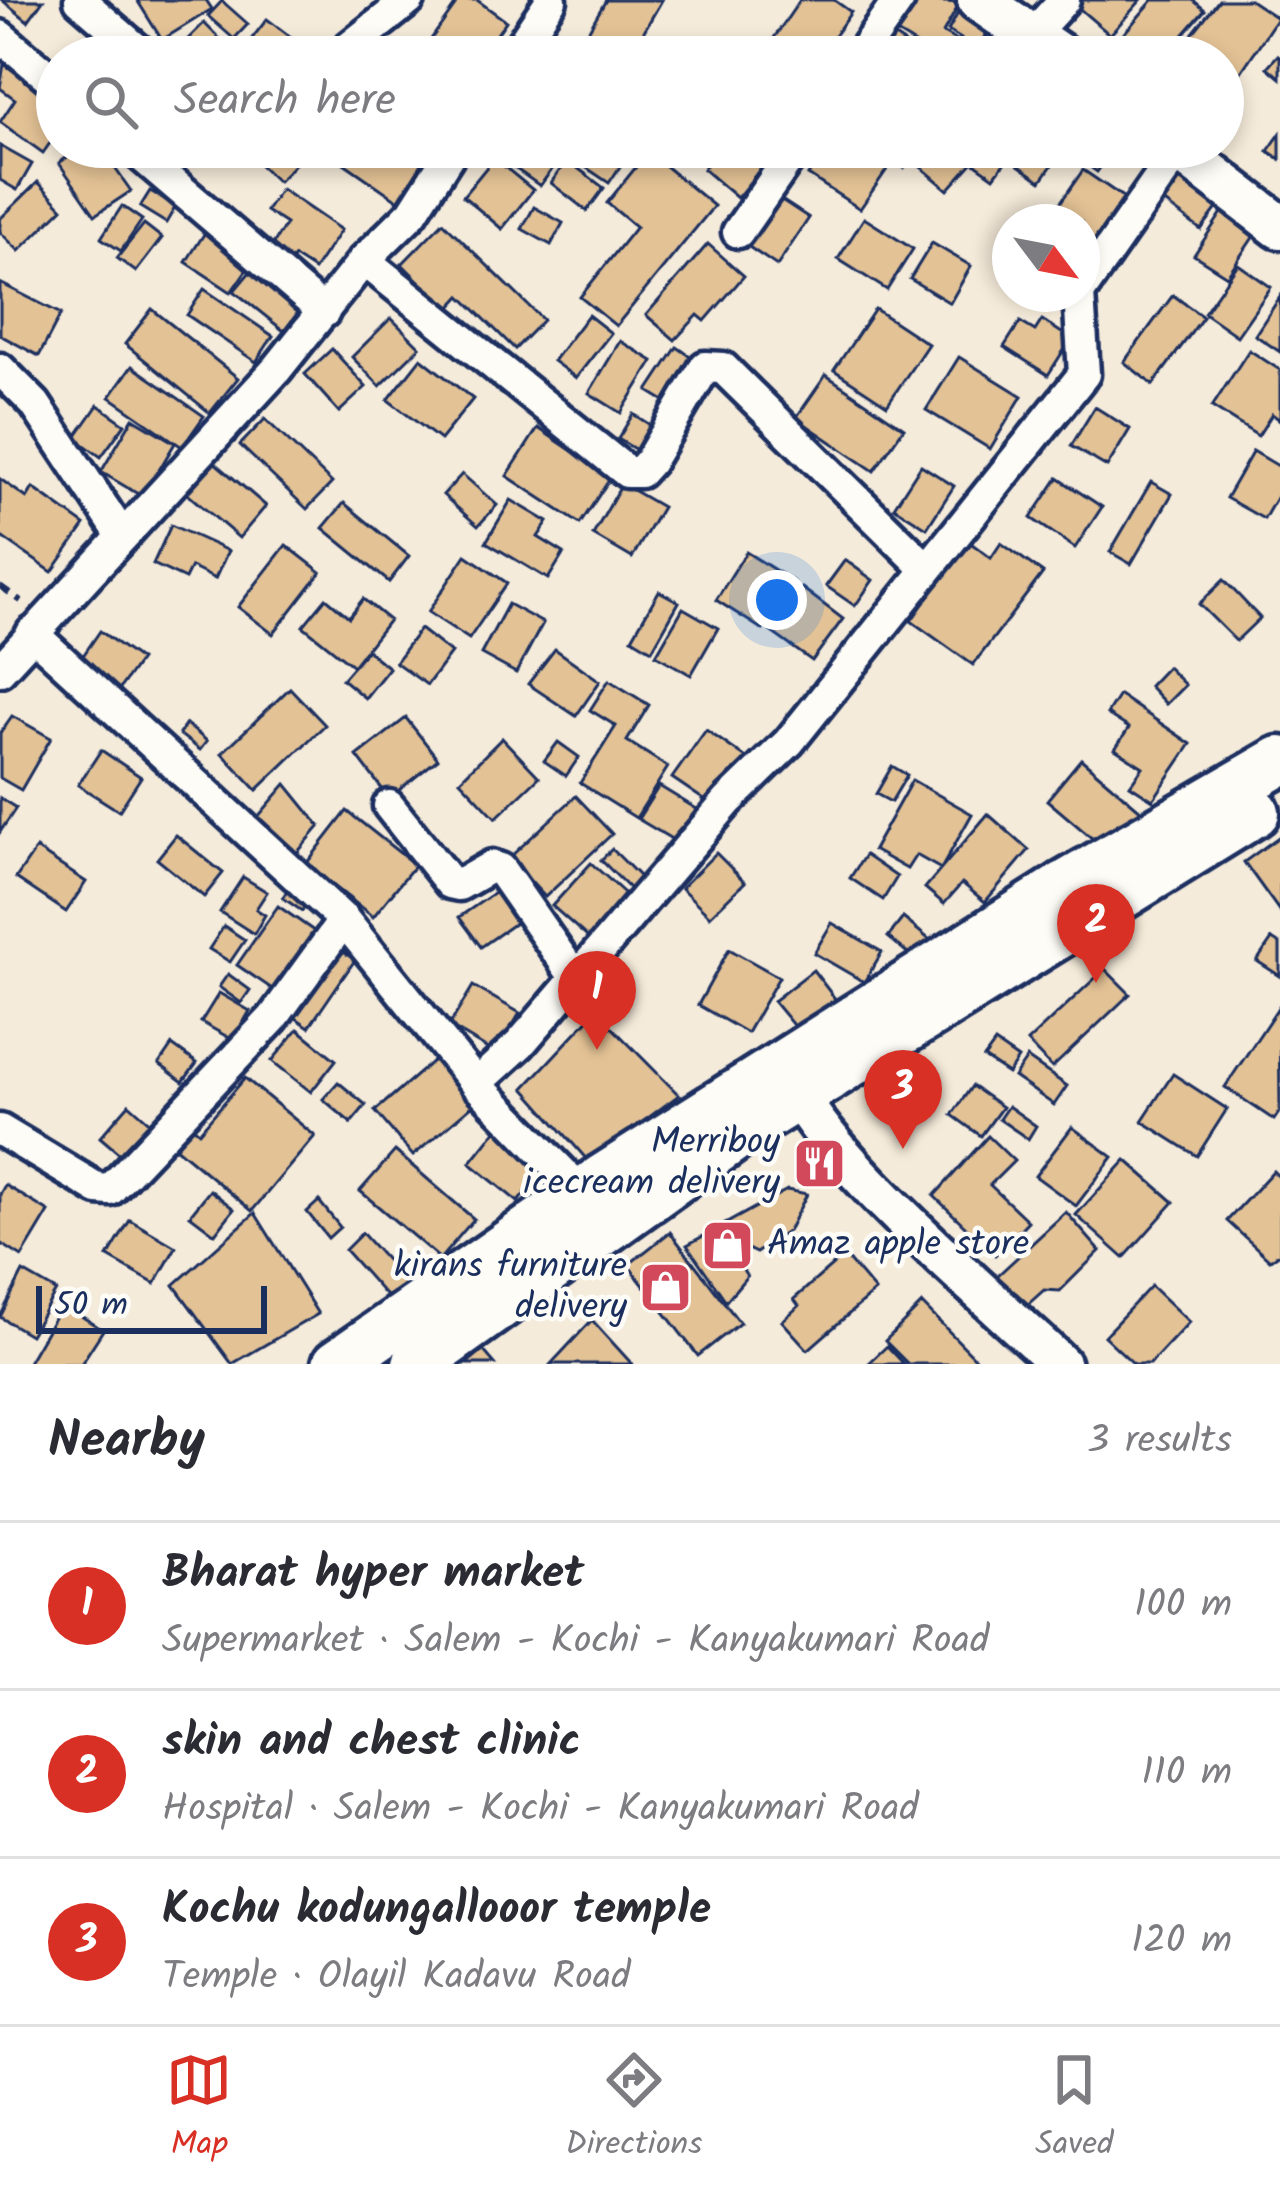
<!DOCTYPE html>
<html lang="en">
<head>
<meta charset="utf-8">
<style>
	:root { --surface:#fff; --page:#f2f2f3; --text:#2b2b33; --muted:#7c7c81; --line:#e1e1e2; --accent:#d93025 }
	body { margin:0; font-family:Kalam,sans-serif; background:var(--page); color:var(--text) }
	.compass { position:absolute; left:992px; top:204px; width:108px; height:108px; border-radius:50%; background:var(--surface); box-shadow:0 6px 18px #0003; rotate:122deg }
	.scale { position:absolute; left:36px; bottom:30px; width:231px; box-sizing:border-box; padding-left:12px; border:6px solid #1b2f5e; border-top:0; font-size:33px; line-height:42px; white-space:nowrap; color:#1b2f5e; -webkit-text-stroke:9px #fdfcf7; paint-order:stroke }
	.you { position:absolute; left:777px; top:600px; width:42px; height:42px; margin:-30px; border:9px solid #fff; border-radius:50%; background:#1a73e8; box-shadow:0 0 0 18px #1a73e833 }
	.badge { display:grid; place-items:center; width:78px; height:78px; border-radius:50%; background:var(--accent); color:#fff; font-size:39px; font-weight:700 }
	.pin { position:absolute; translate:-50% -99px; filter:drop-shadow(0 3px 6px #0008) }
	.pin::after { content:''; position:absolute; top:63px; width:42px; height:36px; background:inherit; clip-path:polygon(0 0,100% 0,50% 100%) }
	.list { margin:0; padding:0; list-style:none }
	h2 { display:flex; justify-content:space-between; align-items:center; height:156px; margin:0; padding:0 48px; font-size:51px }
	h2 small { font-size:39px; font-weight:400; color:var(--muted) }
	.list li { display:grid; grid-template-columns:78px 1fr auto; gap:36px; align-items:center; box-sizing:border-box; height:168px; padding:0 48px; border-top:3px solid var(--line) }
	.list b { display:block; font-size:45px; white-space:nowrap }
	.list p { margin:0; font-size:39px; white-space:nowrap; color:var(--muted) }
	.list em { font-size:39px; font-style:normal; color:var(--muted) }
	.icon { flex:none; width:66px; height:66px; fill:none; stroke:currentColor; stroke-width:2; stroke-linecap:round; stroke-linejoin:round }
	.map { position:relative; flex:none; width:1280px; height:1364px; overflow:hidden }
	.search { position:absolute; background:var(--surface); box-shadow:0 6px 18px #0003; left:36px; right:36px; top:36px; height:132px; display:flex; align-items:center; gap:30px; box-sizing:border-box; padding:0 42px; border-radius:66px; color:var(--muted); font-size:45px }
	.sheet { height:660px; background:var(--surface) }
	nav { display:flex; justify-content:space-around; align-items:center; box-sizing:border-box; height:168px; border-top:3px solid var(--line); background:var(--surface); font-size:33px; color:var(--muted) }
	nav a { display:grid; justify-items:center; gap:6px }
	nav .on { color:var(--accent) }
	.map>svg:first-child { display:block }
	.building { fill:#e3c295; stroke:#1b2f5e; stroke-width:3 }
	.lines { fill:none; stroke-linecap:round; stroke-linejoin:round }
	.minor-casing { stroke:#1b2f5e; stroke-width:39 }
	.tertiary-casing { stroke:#1b2f5e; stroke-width:48 }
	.secondary-casing { stroke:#1b2f5e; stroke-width:51 }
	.primary-casing { stroke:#1b2f5e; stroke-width:57 }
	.path { stroke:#1b2f5e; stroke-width:6; stroke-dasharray:12 9; stroke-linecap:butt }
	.minor { stroke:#fdfcf7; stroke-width:30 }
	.tertiary { stroke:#fdfcf7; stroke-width:39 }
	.secondary { stroke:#fdfcf7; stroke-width:42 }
	.primary { stroke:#fdfcf7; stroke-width:48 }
	.labels { text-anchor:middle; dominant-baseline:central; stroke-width:9; stroke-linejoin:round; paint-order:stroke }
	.poi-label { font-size:36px; fill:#1b2f5e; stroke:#fdfcf7; text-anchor:end }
</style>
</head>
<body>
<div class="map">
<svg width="1280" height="1364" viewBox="0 0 1280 1364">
	<rect width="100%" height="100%" fill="#f5ebda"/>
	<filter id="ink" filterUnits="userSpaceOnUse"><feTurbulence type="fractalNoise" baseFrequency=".00833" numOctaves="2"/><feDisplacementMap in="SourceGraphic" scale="24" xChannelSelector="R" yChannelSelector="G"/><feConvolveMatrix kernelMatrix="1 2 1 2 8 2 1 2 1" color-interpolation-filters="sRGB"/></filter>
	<g filter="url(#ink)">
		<g class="building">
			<polygon points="2,0 43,0 28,21"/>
			<polygon points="137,0 206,0 212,9 162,40"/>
			<polygon points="459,0 477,0 506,21 481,57 436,57 424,49"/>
			<polygon points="606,0 662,0 629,57 612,57 583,40"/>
			<polygon points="800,0 834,0 851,12 832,39 844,47 838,57 801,57 774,38"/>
			<polygon points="914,0 960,3 943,33 957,41 948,57 937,57 895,32"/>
			<polygon points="965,0 996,16 973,57 955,57 961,39 948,31"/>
			<polygon points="1078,0 1141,0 1110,35 1075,5"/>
			<polygon points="1153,0 1193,0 1205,10 1164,57 1125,57 1113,46"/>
			<polygon points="1219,0 1250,0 1277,18 1223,99 1223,57 1174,57"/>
			<polygon points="222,1 248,24 234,39 208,16"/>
			<polygon points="267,19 312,53 309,57 240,54"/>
			<polygon points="204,23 228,47 219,57 182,57 176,51"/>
			<polygon points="992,25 1016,36 1006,57 977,57"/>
			<polygon points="889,33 923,56 922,57 873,57"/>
			<polygon points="93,39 118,57 80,57"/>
			<polygon points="1278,55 1280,57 1280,78 1267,67"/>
			<polygon points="4,64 57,102 57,133 43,153 0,122 15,99 0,88"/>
			<polygon points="1280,134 1280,159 1268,151"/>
			<polygon points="0,146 32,164 17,190 0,180"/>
			<polygon points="82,147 100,147 131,191 95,215 59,163"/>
			<polygon points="276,147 310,148 278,182 260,165"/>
			<polygon points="354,147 398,147 431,170 406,206 344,163"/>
			<polygon points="485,147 539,147 558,161 540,186"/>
			<polygon points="574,147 633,147 609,183 569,156"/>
			<polygon points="721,147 737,147 762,167 737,198 703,169"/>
			<polygon points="743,147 768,147 758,159"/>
			<polygon points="826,147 862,147 890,165 860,209 808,175"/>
			<polygon points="873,147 918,147 904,168"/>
			<polygon points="938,147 954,147 972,163 948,190 921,167"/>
			<polygon points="974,147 987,147 1006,161 994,177 966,157"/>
			<polygon points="1031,147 1115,147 1097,172 1064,148 1041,181 1018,165"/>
			<polygon points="648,152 714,206 616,326 580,297 636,227 607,203"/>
			<polygon points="494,158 533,190 502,229 463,196"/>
			<polygon points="567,160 604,188 587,211 551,183"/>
			<polygon points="1190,163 1229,192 1201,230 1162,201"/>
			<polygon points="1083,170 1127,200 1085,259 1082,222 1047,222"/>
			<polygon points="38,182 63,208 19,251 0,232 0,219"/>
			<polygon points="281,189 341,230 314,270 294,257 286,268 266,255 286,224 266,211"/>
			<polygon points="150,191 176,206 166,223 140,207"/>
			<polygon points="780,199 809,218 777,266 749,247"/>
			<polygon points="122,206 142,220 121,251 101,238"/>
			<polygon points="534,207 563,223 551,245 522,229"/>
			<polygon points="1223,211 1256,233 1227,276 1194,255"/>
			<polygon points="864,218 913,249 887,290 838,259"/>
			<polygon points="443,222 543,320 515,349 461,296 448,310 402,264"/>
			<polygon points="144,224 162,238 136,272 117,258"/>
			<polygon points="206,231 252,262 231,292 186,262"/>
			<polygon points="932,243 971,266 950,303 910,279"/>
			<polygon points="708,244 744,276 705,321 698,315 675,340 646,315"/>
			<polygon points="1238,264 1271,287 1237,336 1204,313"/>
			<polygon points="254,267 303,306 284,331 234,291"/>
			<polygon points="0,283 61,314 39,356 0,335"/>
			<polygon points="204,289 273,336 256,362 187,315"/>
			<polygon points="1173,295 1203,317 1153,385 1124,362"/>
			<polygon points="1280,297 1280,352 1255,335"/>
			<polygon points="152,309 238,378 210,413 125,344"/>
			<polygon points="875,309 928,344 887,405 834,370"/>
			<polygon points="588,315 611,333 576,378 553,361"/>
			<polygon points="391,318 420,347 380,386 352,357"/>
			<polygon points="1042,320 1071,339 1048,375 1004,347 1020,322 1035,331"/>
			<polygon points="620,341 653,361 621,413 589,393"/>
			<polygon points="677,347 699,362 671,405 648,391"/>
			<polygon points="332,349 366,387 339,412 305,374"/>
			<polygon points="1249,350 1280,370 1280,420 1272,414 1258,436 1212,407"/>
			<polygon points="959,357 1022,396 990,449 926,410"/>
			<polygon points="421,358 473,399 440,440 388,400"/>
			<polygon points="132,366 204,416 182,447 110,397"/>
			<polygon points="826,375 904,428 874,471 796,418"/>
			<polygon points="98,405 125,424 101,457 75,438"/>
			<polygon points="1095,407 1130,429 1107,467 1071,446"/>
			<polygon points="633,414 658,430 643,454 618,439"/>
			<polygon points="133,418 175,443 143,497 101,472"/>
			<polygon points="265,419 332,483 307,509 240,445"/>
			<polygon points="538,428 611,477 580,524 507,476"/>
			<polygon points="1253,451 1280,467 1280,491 1264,519 1226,498"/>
			<polygon points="212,460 266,506 239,538 185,492"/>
			<polygon points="921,465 954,486 927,528 894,507"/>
			<polygon points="462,474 497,505 478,526 443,495"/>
			<polygon points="1058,478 1102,507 1075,548 1031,518"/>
			<polygon points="0,479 27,498 33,488 85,525 52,572 0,536"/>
			<polygon points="1151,482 1172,494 1131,564 1110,552"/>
			<polygon points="622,484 662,507 632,558 593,535"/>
			<polygon points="511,500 548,522 538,537 564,553 548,579 486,542"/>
			<polygon points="344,503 409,556 389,582 323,528"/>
			<polygon points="171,525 228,551 215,579 191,567 185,579 153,564"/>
			<polygon points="968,541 991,558 1001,543 1043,573 973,665 911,621"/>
			<polygon points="286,545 321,572 273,634 238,607"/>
			<polygon points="746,552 794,582 763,630 716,600"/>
			<polygon points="466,555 507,583 469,639 428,612"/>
			<polygon points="845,560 873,580 855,606 826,586"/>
			<polygon points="1224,580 1260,618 1236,641 1199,604"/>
			<polygon points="802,588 843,619 812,661 770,631"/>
			<polygon points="659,591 679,602 652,650 632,638"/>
			<polygon points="326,598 349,617 363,599 389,620 353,666 303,626"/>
			<polygon points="508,604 543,623 516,673 481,654"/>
			<polygon points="683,608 718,628 691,675 656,655"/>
			<polygon points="420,629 451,653 427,685 395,662"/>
			<polygon points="100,631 140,660 118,691 78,663"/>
			<polygon points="555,649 600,681 576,716 528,684"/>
			<polygon points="367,650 389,668 365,698 342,679"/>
			<polygon points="1167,667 1185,685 1166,704 1149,686"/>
			<polygon points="609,680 649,705 627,741 668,767 636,818 580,783 616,726 590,710"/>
			<polygon points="290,688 325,725 257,790 222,753"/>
			<polygon points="1119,695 1191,744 1153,800 1130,785 1143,767 1115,749 1129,728 1107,714"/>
			<polygon points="12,716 51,738 21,790 0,778 0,733"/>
			<polygon points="406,718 438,759 389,798 357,756"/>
			<polygon points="186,724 207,741 200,750 179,734"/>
			<polygon points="706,730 749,760 716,808 672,778"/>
			<polygon points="502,738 539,777 496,818 460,780"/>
			<polygon points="558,742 579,757 566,776 544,761"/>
			<polygon points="101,750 141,777 119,811 78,785"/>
			<polygon points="1081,759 1143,812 1108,852 1047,800"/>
			<polygon points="892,766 907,775 891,802 876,794"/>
			<polygon points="912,780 972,814 941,869 916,855 907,869 873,850"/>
			<polygon points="286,784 320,826 296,854 256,819"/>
			<polygon points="659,786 700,811 680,844 638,819"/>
			<polygon points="576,796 612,834 545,897 509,858"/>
			<polygon points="0,798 16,808 0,832"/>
			<polygon points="347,811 415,865 373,917 306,864"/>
			<polygon points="988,814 1029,850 985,902 962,883 944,904 925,888"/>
			<polygon points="176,835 223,873 204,897 157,859"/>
			<polygon points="1280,836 1280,912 1244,862"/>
			<polygon points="36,849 86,882 66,912 16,878"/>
			<polygon points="612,849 641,878 630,889 601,860"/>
			<polygon points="716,853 745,882 710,916 681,888"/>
			<polygon points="865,855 897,877 883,900 850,878"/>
			<polygon points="591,863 633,901 594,943 552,906"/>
			<polygon points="243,877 267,892 256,909 265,915 254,934 220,912"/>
			<polygon points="291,885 311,898 302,911 283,898"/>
			<polygon points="500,889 521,919 481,947 459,917"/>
			<polygon points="278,906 321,936 281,995 237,965"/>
			<polygon points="903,918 930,940 915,959 888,937"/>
			<polygon points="832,923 882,952 864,982 814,953"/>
			<polygon points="224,926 245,940 230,962 209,949"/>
			<polygon points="1272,939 1280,944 1280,976 1257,961"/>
			<polygon points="332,944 355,960 309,1027 286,1011"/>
			<polygon points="729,949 779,977 747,1033 698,1005"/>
			<polygon points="1105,969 1130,994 1052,1068 1027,1042"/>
			<polygon points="813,970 836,1000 797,1030 773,1001"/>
			<polygon points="228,974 250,990 241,1003 219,987"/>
			<polygon points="473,986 520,1013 496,1054 449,1026"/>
			<polygon points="219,993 250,1011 233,1040 201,1022"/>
			<polygon points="1279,1006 1280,1111 1274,1120 1225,1087"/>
			<polygon points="596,1011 679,1095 589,1162 524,1088"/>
			<polygon points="298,1029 336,1060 311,1092 272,1061"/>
			<polygon points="995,1043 1018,1059 1008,1074 984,1058"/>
			<polygon points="172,1045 197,1063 183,1082 159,1064"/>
			<polygon points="441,1054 480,1099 413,1156 375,1111"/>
			<polygon points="1027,1058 1067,1086 1054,1105 1014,1077"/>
			<polygon points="1173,1074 1227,1109 1197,1156 1142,1121"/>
			<polygon points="245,1078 315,1136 252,1211 174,1146 192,1126 199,1132"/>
			<polygon points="338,1082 366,1105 351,1123 323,1099"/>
			<polygon points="972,1086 1002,1107 981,1136 952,1115"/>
			<polygon points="129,1104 157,1129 129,1162 100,1137"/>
			<polygon points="1008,1106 1036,1126 1028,1139 999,1119"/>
			<polygon points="1072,1127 1113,1157 1076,1206 1035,1176"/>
			<polygon points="497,1129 545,1168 518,1202 470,1163"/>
			<polygon points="988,1136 1014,1161 990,1185 1028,1221 995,1255 934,1196"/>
			<polygon points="395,1151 474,1219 440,1259 360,1191"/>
			<polygon points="1126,1160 1174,1202 1124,1258 1076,1215"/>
			<polygon points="1273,1171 1280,1178 1280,1253 1270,1260 1227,1221"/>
			<polygon points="5,1185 49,1212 22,1257 0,1243 0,1194"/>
			<polygon points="210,1190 234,1209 215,1234 190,1215"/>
			<polygon points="787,1190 807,1194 788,1231 756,1253 741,1246 731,1250 747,1276 726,1301 687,1245"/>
			<polygon points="319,1201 340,1227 328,1238 307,1212"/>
			<polygon points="1066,1212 1100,1251 1060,1291 1044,1290 1025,1307 997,1276"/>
			<polygon points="255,1213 318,1314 232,1364 174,1285"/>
			<polygon points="130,1220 176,1247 155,1284 108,1257"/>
			<polygon points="670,1232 740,1323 698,1356 628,1265"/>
			<polygon points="362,1233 410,1287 392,1303 345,1250"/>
			<polygon points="844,1255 875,1291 808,1350 782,1321 799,1306 794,1299"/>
			<polygon points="23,1272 56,1291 30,1335 0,1317"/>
			<polygon points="1151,1286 1189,1322 1150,1364 1134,1364 1104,1336"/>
			<polygon points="62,1304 103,1330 81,1364 27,1364"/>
			<polygon points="922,1304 981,1364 908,1364 885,1341"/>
			<polygon points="592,1320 632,1364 551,1364"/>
			<polygon points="887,1346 904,1364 868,1364"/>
			<polygon points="483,1350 495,1364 466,1364"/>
		</g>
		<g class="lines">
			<defs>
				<g id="minor">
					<polyline points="80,0 146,57"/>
					<polyline points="1033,34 1064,0"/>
					<polyline points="0,36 57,84"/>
					<polyline points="337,57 409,0"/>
					<polyline points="513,57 551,0"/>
					<polyline points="859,57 899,0"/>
					<polyline points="131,147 324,312"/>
					<polyline points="738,232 797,147"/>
					<polyline points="364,260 627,472 640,472 649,462 705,367 723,368 927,569"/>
					<polyline points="1082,289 1179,150"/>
					<polyline points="0,369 35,404 121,534"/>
					<polyline points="32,633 344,920 476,1084 583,1193"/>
					<polyline points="0,670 277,369 364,260 412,213 454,147"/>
					<polyline points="389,806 450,883 459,885 492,866 500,869 577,980"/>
					<polyline points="476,1084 520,1044 728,801 789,742 1084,374 1079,294"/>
					<polyline points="0,1130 98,1189 110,1190 273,1018 344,920"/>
				</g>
				<path id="tertiary" d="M787 1072C815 1153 992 1299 1060 1364"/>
				<g id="secondary">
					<polyline points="979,0 1062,57"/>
					<polyline points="1176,147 1280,227"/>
				</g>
				<g id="primary">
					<polyline points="337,1364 604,1178 1063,887 1280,761"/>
					<polyline points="417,1364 758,1120 1255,812"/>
				</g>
			</defs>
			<use href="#minor" class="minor-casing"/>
			<use href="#tertiary" class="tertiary-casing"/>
			<use href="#secondary" class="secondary-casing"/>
			<use href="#primary" class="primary-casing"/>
			<polyline class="path" points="0,586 21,601"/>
			<use href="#minor" class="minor"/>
			<use href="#tertiary" class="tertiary"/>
			<use href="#secondary" class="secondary"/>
			<use href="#primary" class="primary"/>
		</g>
	</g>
	<defs>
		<symbol id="restaurant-square" viewBox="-11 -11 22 22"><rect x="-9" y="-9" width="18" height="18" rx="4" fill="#d1495b" stroke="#fdfcf7"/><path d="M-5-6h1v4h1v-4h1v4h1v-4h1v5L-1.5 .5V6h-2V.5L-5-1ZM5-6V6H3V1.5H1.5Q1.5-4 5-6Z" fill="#fff"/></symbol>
		<symbol id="shop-square" viewBox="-11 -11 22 22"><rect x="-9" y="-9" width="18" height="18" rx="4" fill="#d1495b" stroke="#fdfcf7"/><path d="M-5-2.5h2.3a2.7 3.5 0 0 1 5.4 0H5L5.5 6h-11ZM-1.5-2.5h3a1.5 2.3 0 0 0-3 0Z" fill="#fff"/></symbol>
	</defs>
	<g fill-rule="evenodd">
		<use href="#restaurant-square" x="790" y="1134" width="59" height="59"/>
		<use href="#shop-square" x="698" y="1216" width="59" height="59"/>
		<use href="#shop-square" x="636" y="1258" width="59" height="59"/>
	</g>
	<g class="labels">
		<g class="poi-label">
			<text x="780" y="1143">Merriboy<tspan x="780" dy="41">icecream delivery</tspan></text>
			<text x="767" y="1245" text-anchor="start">Amaz apple store</text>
			<text x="627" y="1267">kirans furniture<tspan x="627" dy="41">delivery</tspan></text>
		</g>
	</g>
</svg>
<svg class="compass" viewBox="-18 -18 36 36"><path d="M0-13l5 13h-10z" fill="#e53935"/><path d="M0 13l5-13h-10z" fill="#7c7c81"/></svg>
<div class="scale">50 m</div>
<div class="you"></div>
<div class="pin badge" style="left:597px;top:1050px">1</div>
<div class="pin badge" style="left:1096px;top:983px">2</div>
<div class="pin badge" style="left:903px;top:1149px">3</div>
<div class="search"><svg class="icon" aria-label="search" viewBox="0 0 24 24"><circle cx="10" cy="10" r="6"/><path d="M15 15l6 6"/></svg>Search here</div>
</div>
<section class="sheet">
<h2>Nearby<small>3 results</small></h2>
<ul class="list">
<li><span class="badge">1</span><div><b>Bharat hyper market</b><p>Supermarket · Salem - Kochi - Kanyakumari Road</p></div><em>100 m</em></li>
<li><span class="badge">2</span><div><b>skin and chest clinic</b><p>Hospital · Salem - Kochi - Kanyakumari Road</p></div><em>110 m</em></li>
<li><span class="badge">3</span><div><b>Kochu kodungallooor temple</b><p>Temple · Olayil Kadavu Road</p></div><em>120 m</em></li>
</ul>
</section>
<nav>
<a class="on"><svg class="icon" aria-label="map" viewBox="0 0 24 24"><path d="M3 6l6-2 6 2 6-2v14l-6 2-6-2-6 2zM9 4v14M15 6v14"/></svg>Map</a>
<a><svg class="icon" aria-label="directions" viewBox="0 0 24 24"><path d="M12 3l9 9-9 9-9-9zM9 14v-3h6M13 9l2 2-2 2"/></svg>Directions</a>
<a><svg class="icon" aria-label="saved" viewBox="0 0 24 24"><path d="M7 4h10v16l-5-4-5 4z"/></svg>Saved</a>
</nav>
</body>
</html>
